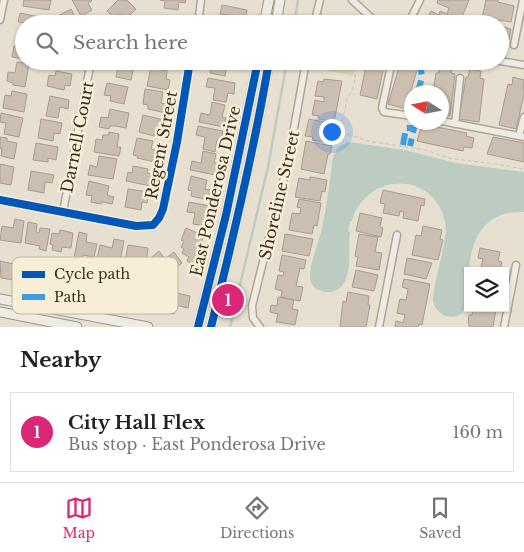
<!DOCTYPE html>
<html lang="en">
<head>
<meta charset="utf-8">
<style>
	:root { --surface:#fff; --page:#f6f6f6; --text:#222; --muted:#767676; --line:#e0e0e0; --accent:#db2777 }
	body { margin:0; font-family:"Libre Baskerville",serif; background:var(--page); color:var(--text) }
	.controls { position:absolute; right:15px; bottom:15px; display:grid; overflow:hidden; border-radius:0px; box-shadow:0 1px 4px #0004 }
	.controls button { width:45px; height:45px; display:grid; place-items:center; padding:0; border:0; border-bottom:1px solid var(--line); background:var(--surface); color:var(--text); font:25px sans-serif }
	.compass { position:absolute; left:404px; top:85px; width:45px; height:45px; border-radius:50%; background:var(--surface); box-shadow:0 1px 4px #0004; rotate:281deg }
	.you { position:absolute; left:331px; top:131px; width:18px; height:18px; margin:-12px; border:4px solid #fff; border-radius:50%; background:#1a73e8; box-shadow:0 0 0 8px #1a73e833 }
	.badge { display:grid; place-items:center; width:32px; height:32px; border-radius:50%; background:var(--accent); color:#fff; font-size:16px; font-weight:700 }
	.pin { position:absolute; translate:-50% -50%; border:2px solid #fff; box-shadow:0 1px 5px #0006 }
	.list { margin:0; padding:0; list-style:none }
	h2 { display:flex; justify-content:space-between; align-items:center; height:65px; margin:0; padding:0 20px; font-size:21px }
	h2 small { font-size:16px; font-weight:400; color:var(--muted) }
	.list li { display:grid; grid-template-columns:32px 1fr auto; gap:15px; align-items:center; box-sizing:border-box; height:80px; margin:0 10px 10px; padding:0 10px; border:1px solid var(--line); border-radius:0px }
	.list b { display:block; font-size:19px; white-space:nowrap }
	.list p { margin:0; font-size:16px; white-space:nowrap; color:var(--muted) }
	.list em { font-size:16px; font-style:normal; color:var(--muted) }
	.icon { flex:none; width:28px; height:28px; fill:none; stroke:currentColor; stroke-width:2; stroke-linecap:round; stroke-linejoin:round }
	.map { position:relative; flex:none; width:524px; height:327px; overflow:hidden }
	.search { position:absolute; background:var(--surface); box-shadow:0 1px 4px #0004; left:15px; right:15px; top:15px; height:55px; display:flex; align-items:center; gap:12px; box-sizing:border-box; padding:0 18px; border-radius:28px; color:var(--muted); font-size:19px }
	.sheet { height:155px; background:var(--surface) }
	nav { display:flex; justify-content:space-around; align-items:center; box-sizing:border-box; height:70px; border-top:1px solid var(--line); background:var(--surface); font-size:14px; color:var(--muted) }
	nav a { display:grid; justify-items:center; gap:2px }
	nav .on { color:var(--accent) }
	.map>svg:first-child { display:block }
	.green { fill:#d6d7b3 }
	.water { fill:#bcccc2 }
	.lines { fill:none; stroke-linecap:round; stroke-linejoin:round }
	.stream { stroke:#bcccc2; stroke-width:2.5 }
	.building { fill:#cbbfb2; stroke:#a89c90 }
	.minor-casing { stroke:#ada599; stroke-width:9 }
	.secondary-casing { stroke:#9c958a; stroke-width:11 }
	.path { stroke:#c8c2b9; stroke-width:1; stroke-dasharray:4 2.5; stroke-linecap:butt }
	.minor { stroke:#efebe3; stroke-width:6 }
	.secondary { stroke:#efebe3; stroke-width:9 }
	.quiet { stroke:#3f9de0; stroke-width:6; stroke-dasharray:12 6; stroke-linecap:butt }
	.cycleway-casing { stroke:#f7eed8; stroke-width:11 }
	.cycleway { stroke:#0057b8; stroke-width:8 }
	.labels { text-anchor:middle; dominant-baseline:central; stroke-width:5; stroke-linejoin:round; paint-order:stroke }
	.street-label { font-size:16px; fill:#3d2e20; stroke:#f7eed8 }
	.key { fill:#f7eed8; stroke:#bfb4a1; stroke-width:1 }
	.key-label { font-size:14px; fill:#3d2e20 }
</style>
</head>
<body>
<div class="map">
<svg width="524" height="327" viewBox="0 0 524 327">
	<rect width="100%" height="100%" fill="#e7e0d1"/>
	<polygon class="green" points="316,61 356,61 353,76 315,68"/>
	<path class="water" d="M349 142 405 150 456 163 524 172V212C486 210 471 237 469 271H468C468 282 471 297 466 307 458 324 436 317 433 301 433 279 449 241 445 222 434 170 366 172 352 221H350L348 231 350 232C348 247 352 266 345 281 339 297 310 296 310 276 310 261 319 243 322 228 327 205 330 180 333 157L338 147Z"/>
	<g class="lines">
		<g class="stream">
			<polyline points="294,24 298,0"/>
			<polyline points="230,327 268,167 287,61"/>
		</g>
	</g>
	<g class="building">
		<polygon points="24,0 51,0 49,10 23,6"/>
		<polygon points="72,0 91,0 92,1 88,3 92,10 81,16"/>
		<polygon points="118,0 127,0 136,9 126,19 120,14 115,19 107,11"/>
		<polygon points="160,0 186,0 185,3 179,2 178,10 164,8 165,1"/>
		<polygon points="438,0 469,0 459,24 436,24 427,20 431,11 439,15 440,11 447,14 449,8 437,3"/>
		<polygon points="486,0 498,0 498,2 514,6 511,22 498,20 497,24 488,24 481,22"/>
		<polygon points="222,5 247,10 246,16 242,15 240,24 227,24 229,15 220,14"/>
		<polygon points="71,9 77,21 72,24 62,24 58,16"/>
		<polygon points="20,13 39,17 37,24 18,22"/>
		<polygon points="162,17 179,21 178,24 160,24"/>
		<polygon points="500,26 511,29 509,40 500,39"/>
		<polygon points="21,40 24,40 24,59 12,57 14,46 20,47"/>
		<polygon points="53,61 75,61 74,67 53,64"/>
		<polygon points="112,61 135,61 131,80 116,77 118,68 111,67"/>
		<polygon points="155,61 175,61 174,65"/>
		<polygon points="212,61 228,61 225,76 210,73"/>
		<polygon points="367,61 385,61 377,99 360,95"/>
		<polygon points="405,61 416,61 414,69 417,70 406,109 388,104 400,64 404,65"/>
		<polygon points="17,62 29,64 25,87 13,85 13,83 7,81 8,72 15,73"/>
		<polygon points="440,64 452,65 451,73 455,74 450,116 442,115 442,92 433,92 436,73 439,73"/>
		<polygon points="151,67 167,71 166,79 170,80 168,90 147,86"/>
		<polygon points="470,69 481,71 480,78 484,79 479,122 459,119 466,77 468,77"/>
		<polygon points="56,71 72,74 70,86 65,85 64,90 47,86 49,75 55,76"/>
		<polygon points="513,77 524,80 523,88 524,88 524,95 516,129 499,125 508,84 512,85"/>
		<polygon points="208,78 235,83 234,94 228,93 226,102 213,100 215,88 206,87"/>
		<polygon points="324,79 342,81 334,122 319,119 319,116 312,115 315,100 324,102 324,97 315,96 318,81 323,82"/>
		<polygon points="107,83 128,87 124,104 110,101 111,96 104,95"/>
		<polygon points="145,89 163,92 161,103 168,104 166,113 148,109 148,105 143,104"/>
		<polygon points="12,91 27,94 24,112 3,108 5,95 11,96"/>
		<polygon points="50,96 69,100 68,109 60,107 58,118 46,116"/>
		<polygon points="212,102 225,105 222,117 226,118 224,127 199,122 201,113 210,115"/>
		<polygon points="110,109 129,113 126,128 115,126 110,126 109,129 99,127 101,117 108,118"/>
		<polygon points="1,113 23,118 19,137 4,134 6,123 0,122"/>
		<polygon points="143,115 164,120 161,132 155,130 154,136 139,132"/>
		<polygon points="41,119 62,123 60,134 54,133 53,141 38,138"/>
		<polygon points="309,119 333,124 329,143 312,140 313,137 305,136"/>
		<polygon points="422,124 467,133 466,136 474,138 472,148 464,147 463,151 417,141"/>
		<polygon points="198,126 223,131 221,141 217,140 215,152 203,149 205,137 196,135"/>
		<polygon points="109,132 119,134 117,147 121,147 119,156 94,152 96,139 102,140 103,135 109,135"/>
		<polygon points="0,137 7,138 7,141 17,143 14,159 1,156 2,149 0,148"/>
		<polygon points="493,137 524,143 524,162 487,154"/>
		<polygon points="137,138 153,141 151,149 158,151 155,162 137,158 138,156 133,155"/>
		<polygon points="306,141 332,146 330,154 328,154 324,174 301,169"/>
		<polygon points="36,143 58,147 56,160 48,158 48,162 33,160"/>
		<polygon points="203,151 216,154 214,163 218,163 216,175 190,170 192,161 201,163"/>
		<polygon points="99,156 117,159 113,179 88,175 90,165 97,167"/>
		<polygon points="0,164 14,167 11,185 0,183"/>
		<polygon points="133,166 148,169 147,173 154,174 151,186 126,181 128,172 132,173"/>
		<polygon points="31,171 54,175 52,183 45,182 44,193 28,190"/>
		<polygon points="191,176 207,180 205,189 210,190 208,200 191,196 192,191 188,190"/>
		<polygon points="310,177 327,180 325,192 322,191 320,201 295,197 299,178 310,180"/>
		<polygon points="89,181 109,186 107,195 114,197 112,204 102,202 101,204 91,202 92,196 86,195"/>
		<polygon points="128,189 149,192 147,203 142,202 141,210 125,207"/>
		<polygon points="383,190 425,199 424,206 421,205 418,221 403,218 404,212 400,211 399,216 383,213 385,204 380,203"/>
		<polygon points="299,199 321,203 317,226 314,225 312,234 289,230 292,213 300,214 301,208 297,207"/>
		<polygon points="189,202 210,206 206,226 193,224 195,213 187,212"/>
		<polygon points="360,213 382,218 380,227 383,228 381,237 356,231"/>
		<polygon points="15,219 24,221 21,243 0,240 2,226 13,228"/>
		<polygon points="28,222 37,224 36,232 39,233 40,228 50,229 46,251 39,249 40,246 25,243"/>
		<polygon points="423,226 442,230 440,239 443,240 438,260 412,255 416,235 421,236"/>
		<polygon points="186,228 204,236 197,252 200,253 195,265 187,261 189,257 182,253 184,249 181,247 184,241 181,240"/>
		<polygon points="60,230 73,233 71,248 62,247 61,252 52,250 53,245 50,244 52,233 59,234"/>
		<polygon points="79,232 87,234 86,242 97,244 94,257 83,255 82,259 74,258"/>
		<polygon points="285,234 313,239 309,256 282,251"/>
		<polygon points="359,234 378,237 375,252 382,253 379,270 356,266 358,257 355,256"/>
		<polygon points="114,239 124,241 120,262 97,259 100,245 112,248"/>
		<polygon points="128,245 148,248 146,265 125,261"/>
		<polygon points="480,248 500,252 498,261 502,262 500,271 480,271 483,259 478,258"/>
		<polygon points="159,251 165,259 174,252 182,263 165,275 152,257"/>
		<polygon points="282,255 306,260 304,269 300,268 296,286 303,287 300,301 281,297 282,291 275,289 278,275 283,276 284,272 279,271"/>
		<polygon points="407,258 432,263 426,279 404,274"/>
		<polygon points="0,261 18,265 14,280 1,278"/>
		<polygon points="356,270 378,275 374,291 352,287"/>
		<polygon points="404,279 430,284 422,325 419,324 418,327 395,327 396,321 403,323 405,315 397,313 400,299 406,300 408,289 402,287"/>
		<polygon points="168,291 190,296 188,308 175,305 174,314 164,312"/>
		<polygon points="348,292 369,296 368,305 370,305 366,327 340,327 343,301 346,302"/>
		<polygon points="278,297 294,300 292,309 298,310 295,325 276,322 278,314 270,312 271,305 277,306"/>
		<polygon points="473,308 496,309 493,327 469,327 469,324 468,323 469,315 472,315"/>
	</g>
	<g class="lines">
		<defs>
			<g id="minor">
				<polyline points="352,0 378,24"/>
				<polyline points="0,20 4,0"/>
				<polyline points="198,24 201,0"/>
				<polyline points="314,24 320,0"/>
				<polyline points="408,24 420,0"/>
				<polyline points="514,45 523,0"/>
				<polyline points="392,61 382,108 384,112 412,116"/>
				<polyline points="500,61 524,65"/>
				<polyline points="442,121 524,137"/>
				<polyline points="455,124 460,78"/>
				<polyline points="519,136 524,117"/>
				<polyline points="0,200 136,226 153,225 159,218 163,209 177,142 190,61"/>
				<polyline points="63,212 91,61"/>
				<polyline points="260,327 253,318 252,306 288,162 306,61"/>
				<polyline points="379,327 397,235"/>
				<polyline points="504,327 516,265"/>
			</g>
			<g id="secondary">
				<polyline points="264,24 269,0"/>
				<polyline points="276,24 280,0"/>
				<polyline points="0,299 148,327"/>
				<polyline points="0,312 77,327"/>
				<polyline points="198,327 226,215 258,61"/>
				<path d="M211 327C233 239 254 151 269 61"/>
			</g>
		</defs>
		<use href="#minor" class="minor-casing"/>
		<use href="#secondary" class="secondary-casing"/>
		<polyline class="path" points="358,61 353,89 347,99 342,123 343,130 345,133 368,141 425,150 448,158 495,164 524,169"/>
		<use href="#minor" class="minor"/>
		<use href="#secondary" class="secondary"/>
		<g class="quiet">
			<polyline points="418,92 422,77 421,70 424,64 432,65 433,61"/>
			<polyline points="403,145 406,128 414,128 410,146"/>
		</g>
		<defs>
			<g id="cycleway">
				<polyline points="0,200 136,226 153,225 159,218 163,209 177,142 190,61"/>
				<polyline points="198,327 226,215 258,61"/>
				<path d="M211 327C233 239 254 151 269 61"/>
			</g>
		</defs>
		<use href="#cycleway" class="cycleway-casing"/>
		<use href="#cycleway" class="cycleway"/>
	</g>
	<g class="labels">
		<g class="street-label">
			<text transform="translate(77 137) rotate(-79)">Darnell Court</text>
			<text transform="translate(161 145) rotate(-79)">Regent Street</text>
			<text transform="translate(215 191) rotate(-77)">East Ponderosa Drive</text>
			<text transform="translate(279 195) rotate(-77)">Shoreline Street</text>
		</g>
	</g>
	<rect x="12" y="257" width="166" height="57" rx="8" class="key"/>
	<rect x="22" y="271" width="23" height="7" fill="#0057b8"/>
	<rect x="22" y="294" width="23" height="6" fill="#3f9de0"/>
	<g class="key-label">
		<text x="54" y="279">Cycle path</text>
		<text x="54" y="302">Path</text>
	</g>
</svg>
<div class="controls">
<button><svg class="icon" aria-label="layers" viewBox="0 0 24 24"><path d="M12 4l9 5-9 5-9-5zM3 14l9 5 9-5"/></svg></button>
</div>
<svg class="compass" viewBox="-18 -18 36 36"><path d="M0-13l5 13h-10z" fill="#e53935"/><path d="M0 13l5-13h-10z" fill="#767676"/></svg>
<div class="you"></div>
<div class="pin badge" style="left:228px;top:300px">1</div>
<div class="search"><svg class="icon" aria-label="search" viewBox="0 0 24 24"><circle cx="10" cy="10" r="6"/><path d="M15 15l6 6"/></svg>Search here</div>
</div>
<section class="sheet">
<h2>Nearby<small></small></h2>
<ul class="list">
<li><span class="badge">1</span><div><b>City Hall Flex</b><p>Bus stop · East Ponderosa Drive</p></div><em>160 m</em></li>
</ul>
</section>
<nav>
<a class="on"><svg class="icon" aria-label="map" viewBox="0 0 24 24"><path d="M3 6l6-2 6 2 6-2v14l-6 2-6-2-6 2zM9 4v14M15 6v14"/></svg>Map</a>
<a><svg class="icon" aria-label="directions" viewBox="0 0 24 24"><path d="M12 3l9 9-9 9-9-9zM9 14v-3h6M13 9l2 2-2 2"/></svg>Directions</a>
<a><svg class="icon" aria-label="saved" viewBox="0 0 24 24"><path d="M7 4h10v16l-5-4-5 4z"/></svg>Saved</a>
</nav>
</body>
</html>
